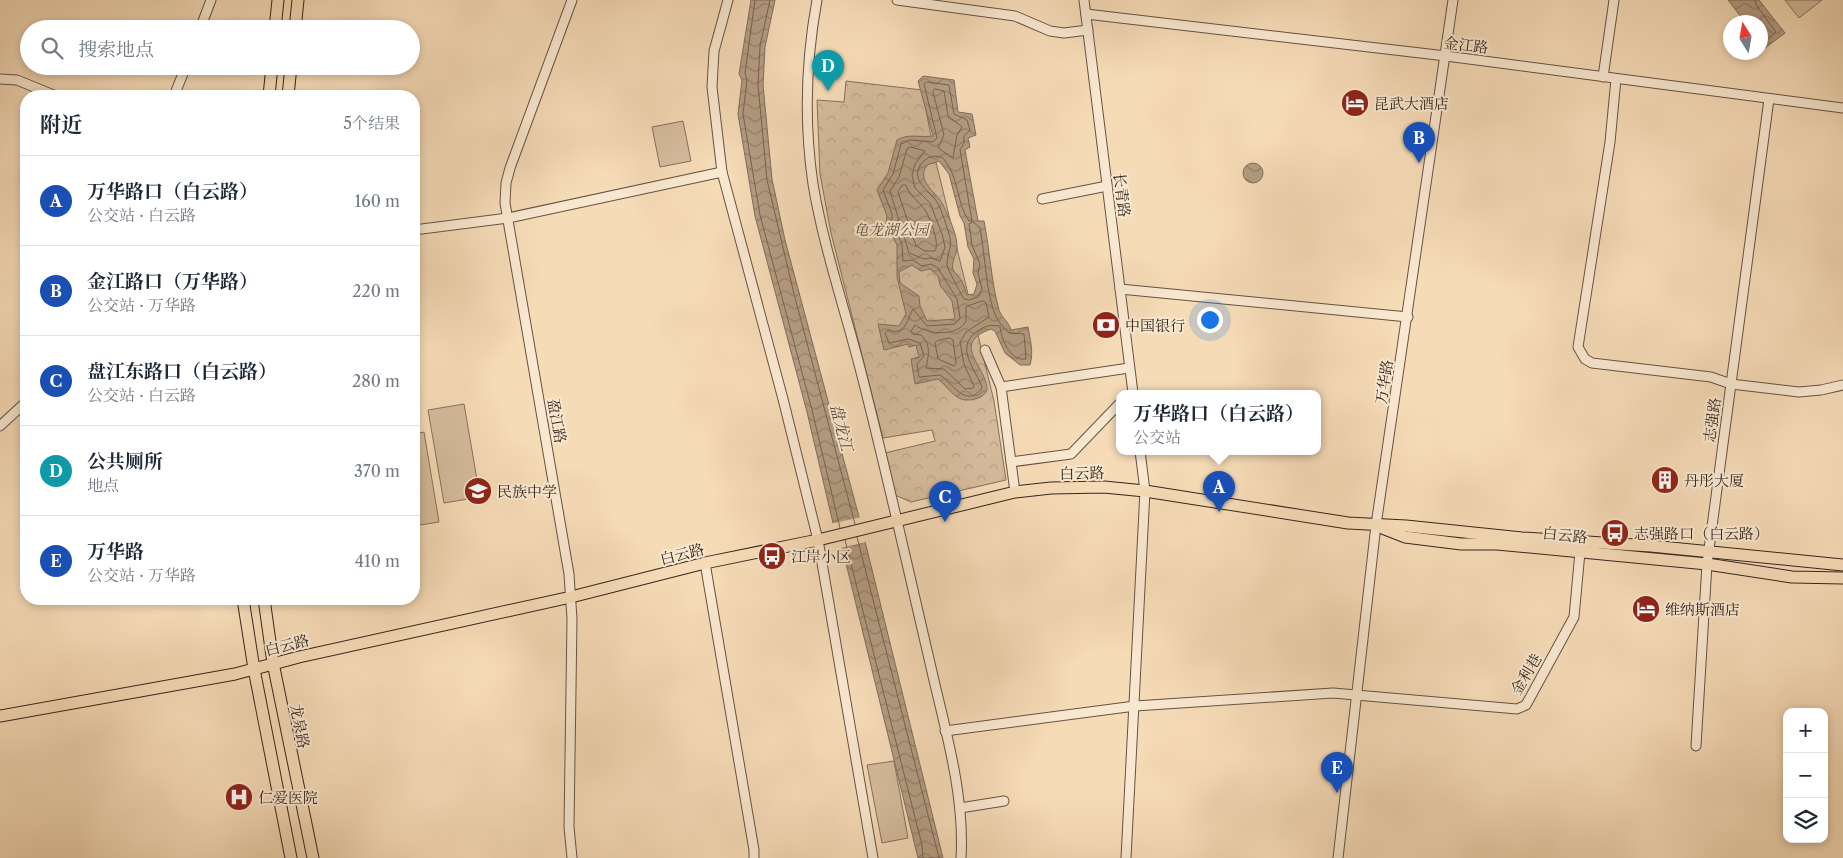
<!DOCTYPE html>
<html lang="zh">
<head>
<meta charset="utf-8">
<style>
	:root { --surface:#fff; --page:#f6f6f7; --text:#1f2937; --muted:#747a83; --line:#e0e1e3; --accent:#0f766e }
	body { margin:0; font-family:"Libre Caslon Text","Noto Serif SC",serif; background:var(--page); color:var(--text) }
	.controls { position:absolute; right:15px; bottom:15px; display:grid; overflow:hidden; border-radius:10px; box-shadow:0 2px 8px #0003 }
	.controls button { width:45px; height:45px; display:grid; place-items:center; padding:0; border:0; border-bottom:1px solid var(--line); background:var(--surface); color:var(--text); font:25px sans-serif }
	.compass { position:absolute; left:1723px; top:15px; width:45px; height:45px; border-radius:50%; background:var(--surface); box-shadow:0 2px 8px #0003; rotate:349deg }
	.you { position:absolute; left:1209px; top:319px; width:18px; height:18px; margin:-12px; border:4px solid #fff; border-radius:50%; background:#1a73e8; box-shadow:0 0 0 8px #1a73e833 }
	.badge { display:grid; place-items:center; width:32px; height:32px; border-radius:50%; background:var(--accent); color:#fff; font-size:16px; font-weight:700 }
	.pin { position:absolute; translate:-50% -41px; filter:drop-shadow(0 1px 2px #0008) }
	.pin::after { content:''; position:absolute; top:26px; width:18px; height:15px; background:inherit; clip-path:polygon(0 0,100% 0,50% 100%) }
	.popup { position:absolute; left:1116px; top:390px; width:205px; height:65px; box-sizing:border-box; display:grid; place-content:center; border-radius:10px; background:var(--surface); filter:drop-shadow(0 1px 4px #0005); font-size:16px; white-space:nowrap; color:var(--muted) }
	.popup b { font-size:19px; color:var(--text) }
	.popup::after { content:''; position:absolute; left:50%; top:100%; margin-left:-10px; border:10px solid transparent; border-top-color:var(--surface) }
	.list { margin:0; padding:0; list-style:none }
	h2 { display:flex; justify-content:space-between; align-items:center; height:65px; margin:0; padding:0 20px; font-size:21px }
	h2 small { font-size:16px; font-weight:400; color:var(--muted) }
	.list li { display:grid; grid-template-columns:32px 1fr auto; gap:15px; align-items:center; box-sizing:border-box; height:90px; padding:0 20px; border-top:1px solid var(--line) }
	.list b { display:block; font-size:19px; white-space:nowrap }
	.list p { margin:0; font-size:16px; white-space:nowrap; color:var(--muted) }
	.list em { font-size:16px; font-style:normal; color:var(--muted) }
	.icon { flex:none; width:28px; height:28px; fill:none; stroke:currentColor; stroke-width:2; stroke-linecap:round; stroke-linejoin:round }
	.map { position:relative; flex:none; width:1843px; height:858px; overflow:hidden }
	.search { position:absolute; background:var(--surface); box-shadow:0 2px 8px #0003; left:20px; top:20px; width:400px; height:55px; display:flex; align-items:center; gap:12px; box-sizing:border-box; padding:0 18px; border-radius:28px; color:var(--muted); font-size:19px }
	.panel { position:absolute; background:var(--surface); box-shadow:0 2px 8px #0003; left:20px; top:90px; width:400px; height:515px; border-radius:20px }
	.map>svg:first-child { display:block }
	.park { fill:url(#park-crowns); stroke:#84715e }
	.pitch { fill:#d5bc9d; stroke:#84715e }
	.water { fill:url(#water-waves); stroke:#816d5b; fill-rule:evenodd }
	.pier { fill:#f6dbb7 }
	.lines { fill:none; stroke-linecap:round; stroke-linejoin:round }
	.shore { stroke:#746250; stroke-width:1 }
	.minor-casing { stroke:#645344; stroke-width:11 }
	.major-casing { stroke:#34261e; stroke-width:13 }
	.minor { stroke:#f9e8d0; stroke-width:9 }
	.major { stroke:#f6dbb7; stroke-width:11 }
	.labels { text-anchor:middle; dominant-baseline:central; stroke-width:4; stroke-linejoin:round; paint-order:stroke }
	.street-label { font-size:15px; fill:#34261e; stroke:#f9e8d0 }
	.poi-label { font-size:15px; fill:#34261e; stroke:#f9e8d0; text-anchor:start }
	.park-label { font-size:15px; font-style:italic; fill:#5c4c3e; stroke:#f9e8d0 }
	.water-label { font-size:16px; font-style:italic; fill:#5a4a3c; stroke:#f9e8d0 }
</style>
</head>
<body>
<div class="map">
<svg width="1843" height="858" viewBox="0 0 1843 858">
	<defs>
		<pattern id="park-crowns" width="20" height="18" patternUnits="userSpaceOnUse" patternTransform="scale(1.25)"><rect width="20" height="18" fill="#d5bc9d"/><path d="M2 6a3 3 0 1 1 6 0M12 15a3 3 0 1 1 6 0" fill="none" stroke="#b7a187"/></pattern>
		<pattern id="water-waves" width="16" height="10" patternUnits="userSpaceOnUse" patternTransform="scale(1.25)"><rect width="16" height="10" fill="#b49d83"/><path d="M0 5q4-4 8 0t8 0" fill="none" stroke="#93806b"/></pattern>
	</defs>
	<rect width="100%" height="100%" fill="#f6dbb7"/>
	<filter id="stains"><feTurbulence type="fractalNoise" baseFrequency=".004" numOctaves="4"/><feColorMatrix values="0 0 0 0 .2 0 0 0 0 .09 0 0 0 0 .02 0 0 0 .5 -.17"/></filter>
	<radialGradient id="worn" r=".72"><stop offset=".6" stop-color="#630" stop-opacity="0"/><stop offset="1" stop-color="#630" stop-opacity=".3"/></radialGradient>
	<polygon class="park" points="846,81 922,90 936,162 994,401 1006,480 911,502 895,495 885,453 935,441 932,430 883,438 831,233 820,174 817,100 844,102"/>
	<g class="pitch">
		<polygon points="1785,0 1822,0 1799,18"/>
		<polygon points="683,121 691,161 660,167 652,127"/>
		<polygon points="464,404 480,497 444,503 428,410"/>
		<polygon points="424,432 439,522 414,526 414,434"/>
		<polygon points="894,761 908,838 882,843 867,765"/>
	</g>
	<g class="water">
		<polygon points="751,0 775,0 765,47 763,85 772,179 785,240 859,517 943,858 918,858 842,547 833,523 807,412 755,216 738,114 742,80 739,74"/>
		<polygon points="1728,0 1759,0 1785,33 1765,48 1761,42 1760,22 1745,22"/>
		<path d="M923 76 954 80 958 112 972 114 976 135 968 138 970 147 965 150 978 221H984C990 251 991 281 999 310 1002 318 1009 322 1011 330L1028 327C1030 339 1034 352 1030 365H1020L1005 353 995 331 991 329C949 344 987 366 987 390 985 395 980 398 975 399 955 404 951 389 938 379L915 384 911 359 919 357 916 345 909 347 908 344 884 350 878 324 899 326 906 314 897 277V245L886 223 887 216 877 190 888 173 897 140C909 133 920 138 933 136L918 81ZM939 161 949 174 960 216 964 223 968 247 974 259 973 273 977 284 974 294 967 295 962 281 953 270C951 262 956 256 957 248 958 236 949 218 944 207 938 192 915 182 927 165ZM912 265 921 271 930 269 938 276 940 285 952 301 955 319 927 321 920 306 919 296 900 283 899 272Z"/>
		<circle cx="1253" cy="173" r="10"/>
	</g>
	<polygon class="pier" points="861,517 866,542 840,548 830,524"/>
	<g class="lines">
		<g class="shore">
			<polyline points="755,0 745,73 747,80 743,114 760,215 812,410 840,528"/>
			<polyline points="770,0 760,46 758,85 767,180 794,294 855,524"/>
			<polyline points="1755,0 1756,5 1776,32 1767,40 1760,39"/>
			<path d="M927 82 949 85 954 114 967 120 970 130 964 136V143L960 150 972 221H969C955 200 961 181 943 158 937 155 930 156 925 160 907 176 926 189 935 199 941 207 945 222 948 231 954 247 947 251 947 265 947 268 962 296 964 299L969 300 978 297 982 289 978 273 980 264 972 245 969 224 973 222 980 228C985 253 986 295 996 317 1000 324 1003 327 1009 333L1024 334 1026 359C1010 362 1001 338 1000 326 989 325 986 325 976 332 954 349 977 370 982 388 966 410 952 382 940 375L919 377 917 364 924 356 920 343 908 339 889 343 885 333 888 330C906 336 906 321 913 309L927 326 955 324 960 318 957 299 938 268 931 264 922 266 913 260 903 261 902 244 892 222V214L883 190 893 174 901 144 910 140 933 142 937 138 924 84Z"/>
			<polygon points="935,89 944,91 948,116 962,127 957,135 953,158 938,148 944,135 933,92"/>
			<polygon points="911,147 925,151 915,164 912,175 915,188 930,203 942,234 945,247 940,261 931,258 924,259 909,253 890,191 899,177 907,149"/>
			<path d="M903 185H906C910 197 919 201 925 210 930 218 940 243 935 251H925L916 246 898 192Z"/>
			<path d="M983 301 986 303 989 317 966 332 960 342 964 364 974 386 973 388 965 389 944 369 926 368C928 357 932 345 921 335L913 334 911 331 915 325C927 334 957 338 966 321V307Z"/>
			<polygon points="950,338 953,340 956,363 954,366 938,359 935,343 937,341"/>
			<polyline points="857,537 939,858"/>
			<polyline points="845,540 922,845 923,858"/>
		</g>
		<defs>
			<g id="minor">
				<polyline points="572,0 510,168 506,183 505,203 569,574 572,619 569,827 572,858"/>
				<polyline points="728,0 714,51 712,87 722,172 783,399 818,540 873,858"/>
				<path d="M817 0C806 60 804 123 813 184 824 250 847 315 863 380 887 474 908 569 930 663 944 726 965 793 961 858"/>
				<polyline points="897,0 1015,16 1050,31 1064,33 1088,30"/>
				<polyline points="1084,0 1133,393"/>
				<polyline points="1086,14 1446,56 1843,108"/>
				<polyline points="200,29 211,0"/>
				<polyline points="1603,77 1614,0"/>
				<polyline points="0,79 17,80 56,96"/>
				<polyline points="1616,79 1610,142 1578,347 1585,359 1592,363 1711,377 1731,384 1799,392 1821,390 1843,385"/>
				<polyline points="174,96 186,66"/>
				<polyline points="1042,199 1107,186"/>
				<polyline points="414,230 508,218 722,172"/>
				<polyline points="1120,289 1408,317"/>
				<polyline points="985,350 1001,387"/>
				<polyline points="0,426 26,402"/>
				<polyline points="1011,462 1071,454 1120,403"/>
				<polyline points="1015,492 1001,387 1129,368"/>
				<polyline points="705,563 754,850 754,858"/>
				<polyline points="945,731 1135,706 1333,693 1517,709 1526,705 1574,617 1580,552"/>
				<polyline points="1696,746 1707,564 1769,99"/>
				<polyline points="960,808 1004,801"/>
				<polyline points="1126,858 1145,491 1140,451"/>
				<polyline points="1338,858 1376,525 1453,0"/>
			</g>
			<g id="major">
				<polyline points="275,29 278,0"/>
				<polyline points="295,29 298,0"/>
				<polyline points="269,96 272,66"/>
				<polyline points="288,96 291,66"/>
				<polyline points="1382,528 1405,537 1461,544 1497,544 1707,564 1792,577 1843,578"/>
				<polyline points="243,599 254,669 291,858"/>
				<polyline points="264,599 273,663 313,858"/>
				<polyline points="0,716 235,674 299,657 571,597 705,563 818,540 1015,492 1051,488 1104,487 1145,491 1348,523 1406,526 1522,538 1651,546 1843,565"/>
			</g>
		</defs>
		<use href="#minor" class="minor-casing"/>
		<use href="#major" class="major-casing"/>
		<use href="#minor" class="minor"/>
		<use href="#major" class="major"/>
	</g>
	<defs>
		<symbol id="hotel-disc" viewBox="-11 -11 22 22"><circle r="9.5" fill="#8f2418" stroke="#f9e8d0"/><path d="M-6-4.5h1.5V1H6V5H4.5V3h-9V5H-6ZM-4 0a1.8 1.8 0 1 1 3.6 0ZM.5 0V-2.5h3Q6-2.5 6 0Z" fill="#fff"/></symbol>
		<symbol id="bank-disc" viewBox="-11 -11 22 22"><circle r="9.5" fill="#8f2418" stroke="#f9e8d0"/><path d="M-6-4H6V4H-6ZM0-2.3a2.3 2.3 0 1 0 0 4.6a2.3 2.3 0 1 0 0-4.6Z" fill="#fff"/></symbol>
		<symbol id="building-disc" viewBox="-11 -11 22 22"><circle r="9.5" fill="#8f2418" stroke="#f9e8d0"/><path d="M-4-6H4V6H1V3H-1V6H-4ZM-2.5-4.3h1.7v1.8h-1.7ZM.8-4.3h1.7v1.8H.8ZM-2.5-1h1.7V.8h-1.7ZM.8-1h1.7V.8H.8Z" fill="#fff"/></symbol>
		<symbol id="school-disc" viewBox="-11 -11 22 22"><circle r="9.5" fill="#8f2418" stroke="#f9e8d0"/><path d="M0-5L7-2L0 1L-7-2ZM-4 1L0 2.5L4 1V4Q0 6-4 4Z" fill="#fff"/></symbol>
		<symbol id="bus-disc" viewBox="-11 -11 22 22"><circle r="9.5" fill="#8f2418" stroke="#f9e8d0"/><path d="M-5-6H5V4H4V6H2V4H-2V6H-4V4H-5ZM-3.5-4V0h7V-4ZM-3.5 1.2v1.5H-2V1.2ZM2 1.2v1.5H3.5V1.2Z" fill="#fff"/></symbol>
		<symbol id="hospital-disc" viewBox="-11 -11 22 22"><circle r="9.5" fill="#8f2418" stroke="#f9e8d0"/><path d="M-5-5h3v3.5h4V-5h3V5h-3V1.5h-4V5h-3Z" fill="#fff"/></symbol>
	</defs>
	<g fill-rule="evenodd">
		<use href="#hotel-disc" x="1339" y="87" width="32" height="32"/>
		<use href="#bank-disc" x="1090" y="309" width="32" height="32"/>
		<use href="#building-disc" x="1649" y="464" width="32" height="32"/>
		<use href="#school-disc" x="462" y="475" width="32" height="32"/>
		<use href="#bus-disc" x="1599" y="517" width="32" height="32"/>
		<use href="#bus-disc" x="756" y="540" width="32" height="32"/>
		<use href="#hotel-disc" x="1630" y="593" width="32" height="32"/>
		<use href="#hospital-disc" x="223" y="781" width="32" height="32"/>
	</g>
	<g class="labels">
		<g class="street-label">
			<text transform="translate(1466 45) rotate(7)">金江路</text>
			<text transform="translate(1122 195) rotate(83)">长青路</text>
			<text transform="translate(1384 382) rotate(-81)">万华路</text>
			<text transform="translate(1712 420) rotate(-82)">志强路</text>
			<text transform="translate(557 421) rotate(80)">盈江路</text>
			<text transform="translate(1082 473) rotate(-1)">白云路</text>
			<text transform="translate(1565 535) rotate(6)">白云路</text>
			<text transform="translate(682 554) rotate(-14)">白云路</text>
			<text transform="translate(287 645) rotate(-14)">白云路</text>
			<text transform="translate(1526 674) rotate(-59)">金利巷</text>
			<text transform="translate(300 726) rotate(79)">龙泉路</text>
		</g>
		<g class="poi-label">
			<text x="1374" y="103">昆武大酒店</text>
			<text x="1125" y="325">中国银行</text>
			<text x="1684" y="480">丹彤大厦</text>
			<text x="497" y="491">民族中学</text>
			<text x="1634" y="533">志强路口（白云路）</text>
			<text x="791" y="556">江岸小区</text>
			<text x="1665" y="609">维纳斯酒店</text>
			<text x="258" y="797">仁爱医院</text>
		</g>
		<g class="park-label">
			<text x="891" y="229">龟龙湖公园</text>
		</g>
		<g class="water-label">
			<text transform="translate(842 427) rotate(76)">盘龙江</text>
		</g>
	</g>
	<rect width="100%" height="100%" filter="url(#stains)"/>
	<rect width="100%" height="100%" fill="url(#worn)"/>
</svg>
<div class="controls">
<button>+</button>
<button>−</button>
<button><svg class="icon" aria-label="layers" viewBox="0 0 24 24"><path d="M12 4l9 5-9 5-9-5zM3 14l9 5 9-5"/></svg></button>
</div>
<svg class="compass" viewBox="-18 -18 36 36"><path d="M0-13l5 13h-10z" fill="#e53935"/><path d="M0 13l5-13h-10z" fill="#747a83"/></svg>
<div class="you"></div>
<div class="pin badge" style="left:1219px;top:512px;background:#1a4fb4">A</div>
<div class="popup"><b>万华路口（白云路）</b>公交站</div>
<div class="pin badge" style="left:1419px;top:163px;background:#1a4fb4">B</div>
<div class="pin badge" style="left:945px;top:522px;background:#1a4fb4">C</div>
<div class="pin badge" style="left:828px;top:91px;background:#0f9aa8">D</div>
<div class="pin badge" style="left:1337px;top:793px;background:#1a4fb4">E</div>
<div class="search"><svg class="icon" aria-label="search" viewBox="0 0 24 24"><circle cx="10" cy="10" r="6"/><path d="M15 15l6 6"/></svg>搜索地点</div>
<section class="panel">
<h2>附近<small>5个结果</small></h2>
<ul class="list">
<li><span class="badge" style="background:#1a4fb4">A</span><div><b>万华路口（白云路）</b><p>公交站 · 白云路</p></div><em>160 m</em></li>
<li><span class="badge" style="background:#1a4fb4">B</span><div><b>金江路口（万华路）</b><p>公交站 · 万华路</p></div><em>220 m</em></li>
<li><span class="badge" style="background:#1a4fb4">C</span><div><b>盘江东路口（白云路）</b><p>公交站 · 白云路</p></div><em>280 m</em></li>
<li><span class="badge" style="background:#0f9aa8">D</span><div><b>公共厕所</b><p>地点</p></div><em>370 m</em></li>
<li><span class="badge" style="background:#1a4fb4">E</span><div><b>万华路</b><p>公交站 · 万华路</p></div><em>410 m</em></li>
</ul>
</section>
</div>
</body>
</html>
